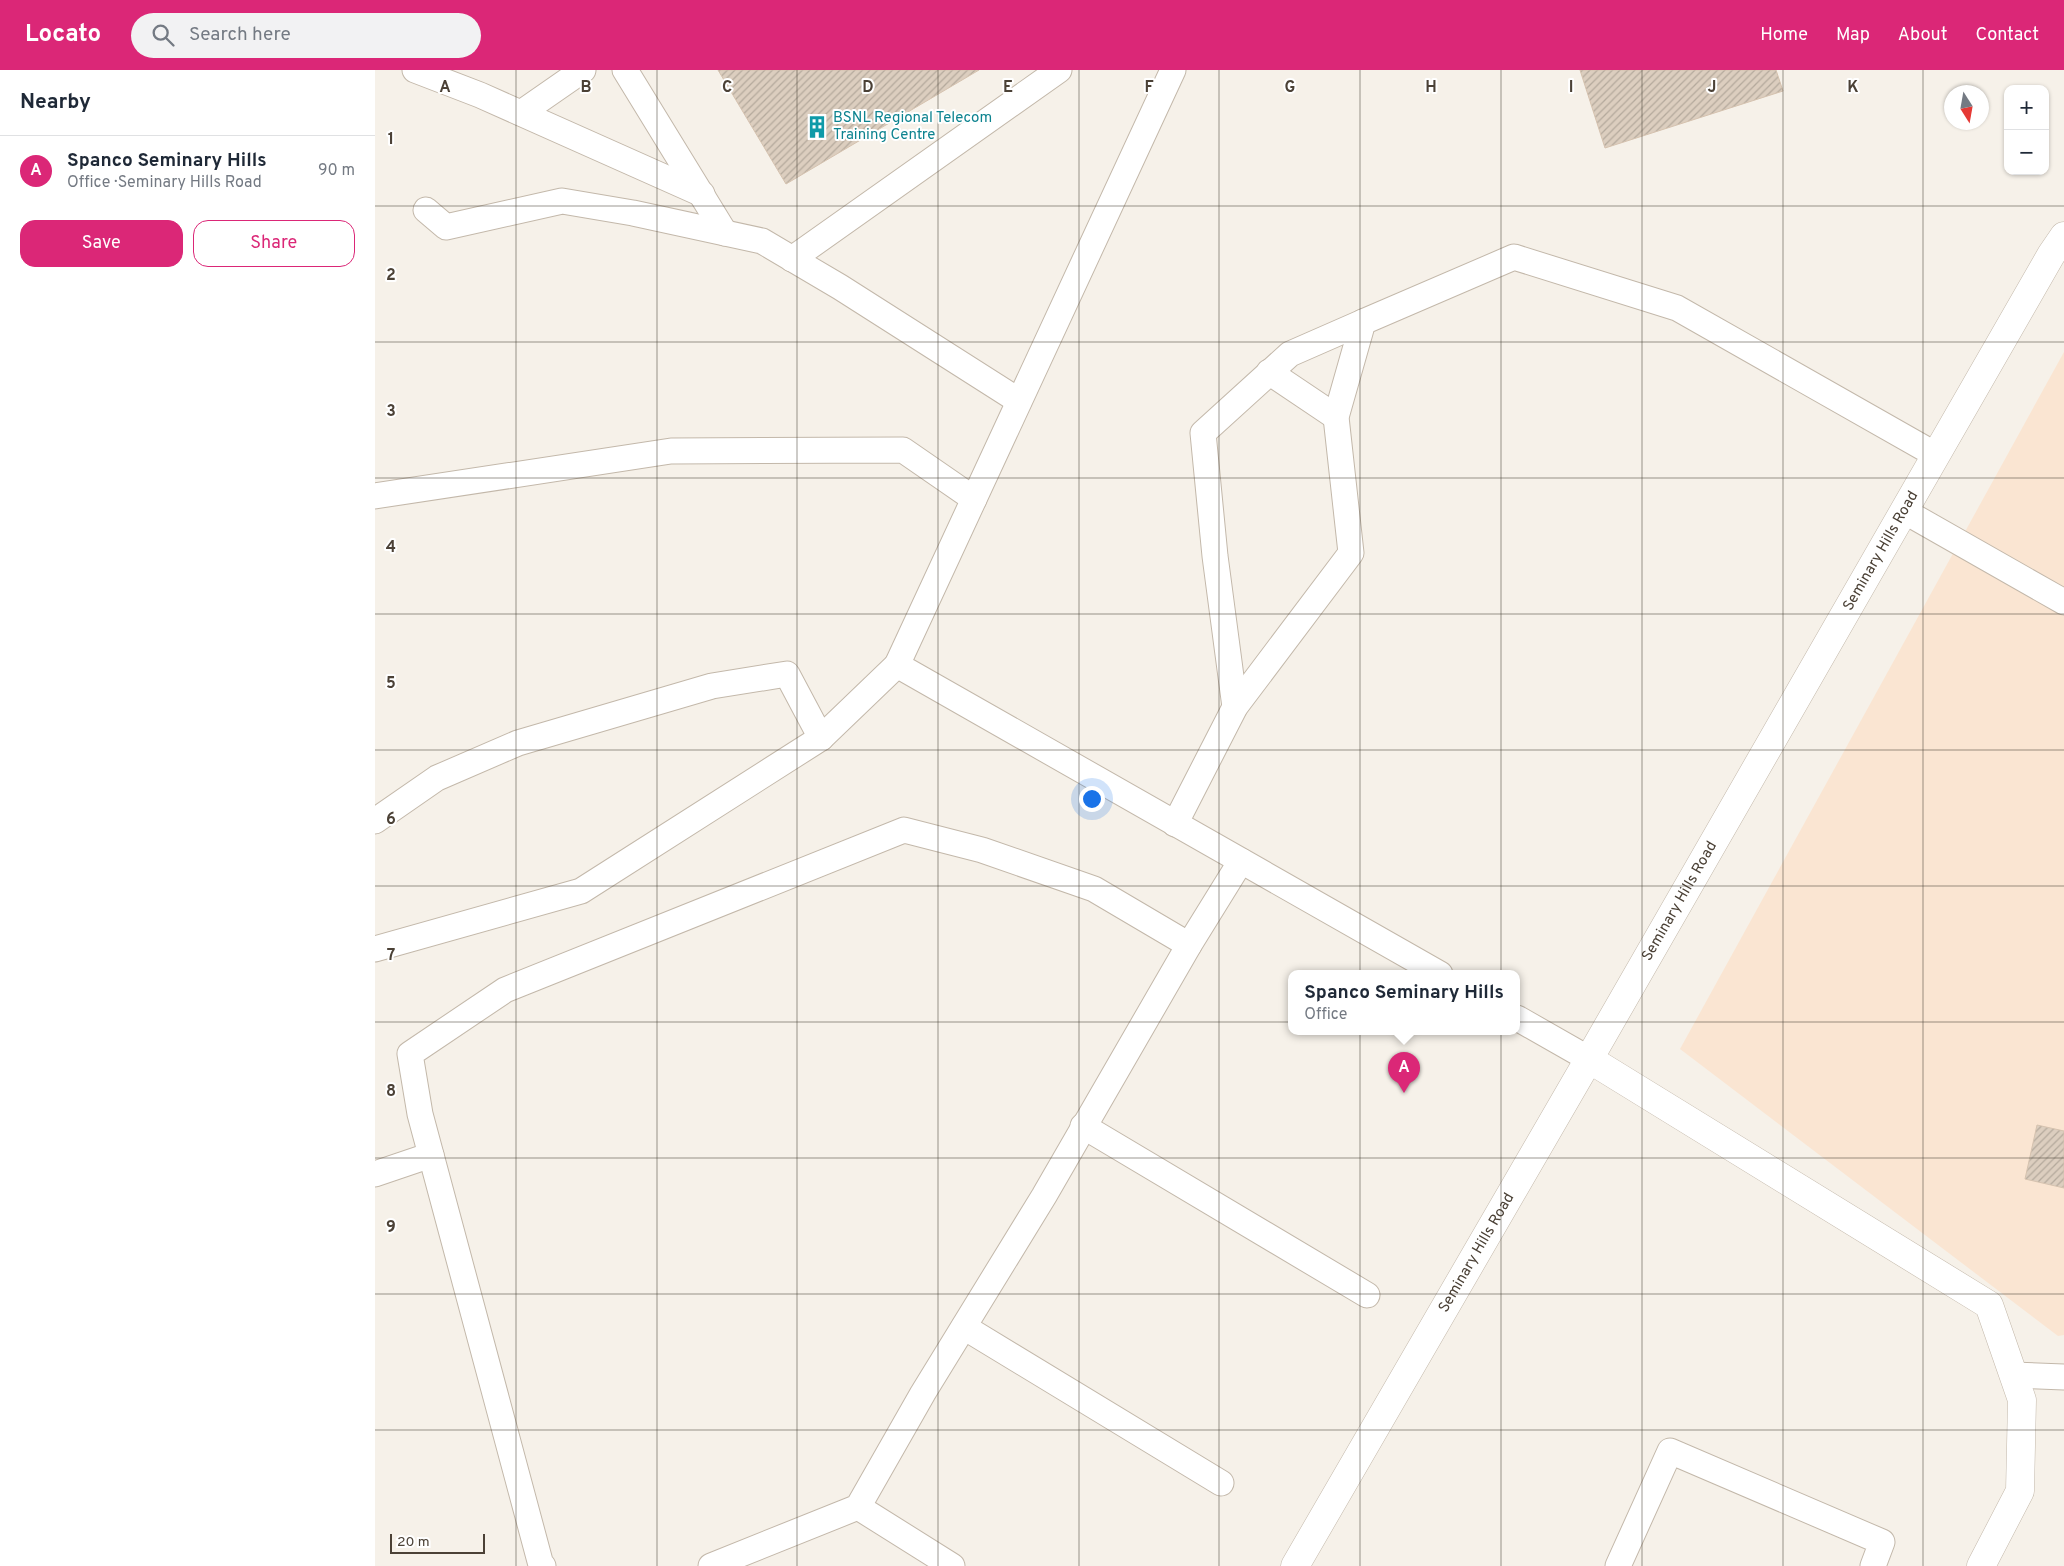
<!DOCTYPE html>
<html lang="en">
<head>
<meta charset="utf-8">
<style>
	:root { --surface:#fff; --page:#f2f2f3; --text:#1f2937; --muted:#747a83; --line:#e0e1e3; --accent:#db2777 }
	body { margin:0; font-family:Overpass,sans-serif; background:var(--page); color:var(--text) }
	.controls { position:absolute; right:15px; top:15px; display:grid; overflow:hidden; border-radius:10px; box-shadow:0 1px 4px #0004 }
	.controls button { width:45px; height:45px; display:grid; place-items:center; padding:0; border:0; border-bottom:1px solid var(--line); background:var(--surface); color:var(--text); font:25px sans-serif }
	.compass { position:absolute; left:1569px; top:15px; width:45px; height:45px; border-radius:50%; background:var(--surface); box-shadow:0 1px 4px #0004; rotate:169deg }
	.scale { position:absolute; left:15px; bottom:12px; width:95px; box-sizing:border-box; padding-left:5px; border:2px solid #4b4136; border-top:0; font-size:14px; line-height:18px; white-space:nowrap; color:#4b4136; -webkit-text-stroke:4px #fff; paint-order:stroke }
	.you { position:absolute; left:716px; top:728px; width:18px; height:18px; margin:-12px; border:4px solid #fff; border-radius:50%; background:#1a73e8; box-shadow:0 0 0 8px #1a73e833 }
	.badge { display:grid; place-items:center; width:32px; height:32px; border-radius:50%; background:var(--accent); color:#fff; font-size:16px; font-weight:700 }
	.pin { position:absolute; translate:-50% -41px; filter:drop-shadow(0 1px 2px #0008) }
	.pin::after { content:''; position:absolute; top:26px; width:18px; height:15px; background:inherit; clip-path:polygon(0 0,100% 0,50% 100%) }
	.popup { position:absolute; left:913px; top:900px; width:232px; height:65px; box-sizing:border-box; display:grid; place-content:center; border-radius:10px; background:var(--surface); filter:drop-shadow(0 1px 4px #0005); font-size:16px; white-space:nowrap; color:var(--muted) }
	.popup b { font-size:19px; color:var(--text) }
	.popup::after { content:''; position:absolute; left:50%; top:100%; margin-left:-10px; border:10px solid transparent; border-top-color:var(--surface) }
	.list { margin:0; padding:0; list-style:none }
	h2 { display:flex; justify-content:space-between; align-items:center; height:65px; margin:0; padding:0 20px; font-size:21px }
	h2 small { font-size:16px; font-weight:400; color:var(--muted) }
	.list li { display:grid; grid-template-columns:32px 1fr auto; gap:15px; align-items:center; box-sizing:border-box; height:70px; padding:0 20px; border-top:1px solid var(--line) }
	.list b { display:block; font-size:19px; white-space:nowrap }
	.list p { margin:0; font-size:16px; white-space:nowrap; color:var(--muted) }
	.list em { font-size:16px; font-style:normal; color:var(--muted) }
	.actions { display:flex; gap:10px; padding:15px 20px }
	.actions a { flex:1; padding:11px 0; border:1px solid var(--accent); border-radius:15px; text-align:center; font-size:18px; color:var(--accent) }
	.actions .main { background:var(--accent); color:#fff }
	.icon { flex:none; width:28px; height:28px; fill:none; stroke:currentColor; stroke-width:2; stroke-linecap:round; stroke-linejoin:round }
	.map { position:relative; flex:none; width:1689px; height:1496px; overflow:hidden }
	header { display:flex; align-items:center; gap:30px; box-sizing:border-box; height:70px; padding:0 25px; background:var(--accent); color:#fff }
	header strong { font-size:24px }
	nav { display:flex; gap:28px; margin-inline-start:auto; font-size:18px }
	.search { width:350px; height:45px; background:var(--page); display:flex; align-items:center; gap:12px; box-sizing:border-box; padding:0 18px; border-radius:28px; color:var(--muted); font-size:19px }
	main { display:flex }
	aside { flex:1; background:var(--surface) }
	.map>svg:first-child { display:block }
	.commercial { fill:#fae5d2 }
	.building { fill:url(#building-hatch); stroke:#d5c2af }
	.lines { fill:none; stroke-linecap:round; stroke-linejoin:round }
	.minor-casing { stroke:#c3b8aa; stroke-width:27 }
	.tertiary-casing { stroke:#c3b8aa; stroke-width:29 }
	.minor { stroke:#fff; stroke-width:25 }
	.tertiary { stroke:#fff; stroke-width:28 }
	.grid { fill:none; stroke:#4b4136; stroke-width:1; stroke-opacity:0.55 }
	.labels { text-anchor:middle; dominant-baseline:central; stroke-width:4; stroke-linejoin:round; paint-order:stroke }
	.culture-label { font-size:15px; fill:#0d838f; stroke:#fff; text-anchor:start }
	.street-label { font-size:15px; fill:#4b4136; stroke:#fff }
	.grid-label { font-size:16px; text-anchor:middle; font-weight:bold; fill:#4b4136; stroke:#fff; stroke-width:4; stroke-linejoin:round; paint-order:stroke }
</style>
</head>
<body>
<header>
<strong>Locato</strong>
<div class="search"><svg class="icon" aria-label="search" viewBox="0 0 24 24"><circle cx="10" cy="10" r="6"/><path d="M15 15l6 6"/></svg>Search here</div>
<nav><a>Home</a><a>Map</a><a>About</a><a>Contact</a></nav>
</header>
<main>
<aside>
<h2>Nearby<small></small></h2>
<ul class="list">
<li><span class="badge">A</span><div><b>Spanco Seminary Hills</b><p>Office · Seminary Hills Road</p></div><em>90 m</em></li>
</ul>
<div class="actions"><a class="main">Save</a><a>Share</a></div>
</aside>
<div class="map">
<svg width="1689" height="1496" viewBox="0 0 1689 1496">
	<defs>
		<pattern id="building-hatch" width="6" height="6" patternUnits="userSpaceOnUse" patternTransform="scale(1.25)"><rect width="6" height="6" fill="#dccebf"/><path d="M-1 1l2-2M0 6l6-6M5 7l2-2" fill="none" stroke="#b4a99c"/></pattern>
	</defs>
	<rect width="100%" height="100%" fill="#f6f1e9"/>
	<polygon class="commercial" points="1689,282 1689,1265 1683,1266 1305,979"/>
	<g class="building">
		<polygon points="343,0 604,0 411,114"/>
		<polygon points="1205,0 1401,0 1408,21 1230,78"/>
		<polygon points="1662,1055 1689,1061 1689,1118 1650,1109"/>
	</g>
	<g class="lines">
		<defs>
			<g id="minor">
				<polyline points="40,0 105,25 327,124"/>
				<polyline points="250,0 350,163"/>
				<polyline points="798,0 522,595 1065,904"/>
				<polyline points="146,43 208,0"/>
				<polyline points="51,140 71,157 187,131 258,143 387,171 465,217 644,331"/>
				<polyline points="417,189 684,0"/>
				<polyline points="894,302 961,347"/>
				<polyline points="0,426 296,381 528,380 599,429"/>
				<polyline points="1529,441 1689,532"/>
				<polyline points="860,637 840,486 828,363 915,284 988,252"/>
				<polyline points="0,751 62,708 143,673 337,616 412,604 446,668"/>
				<polyline points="800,754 860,637 976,483 961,347 988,252 1139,187 1302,238 1561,385"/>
				<polyline points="0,879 206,821 446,668 522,595"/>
				<polyline points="1142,948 1214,989"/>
				<polyline points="708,1056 992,1225"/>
				<polyline points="0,1104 56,1085"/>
				<polyline points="589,1257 846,1413"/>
				<polyline points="1638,1305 1689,1307"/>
				<polyline points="483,1437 577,1496"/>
				<polyline points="168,1496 166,1495 45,1044 35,984 130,920 529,760 607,780 719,819 814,875"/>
				<polyline points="336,1496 483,1437 548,1323 669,1126 814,875 866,791"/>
				<polyline points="1243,1496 1295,1381 1507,1472 1498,1496"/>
			</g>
			<g id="tertiary">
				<polyline points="1214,989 1614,1235 1647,1330 1645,1421 1606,1496"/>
				<path id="s1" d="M920 1496 1214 989 1676 185 1689 166"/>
			</g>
		</defs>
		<use href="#minor" class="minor-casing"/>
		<use href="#tertiary" class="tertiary-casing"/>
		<use href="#minor" class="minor"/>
		<use href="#tertiary" class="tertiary"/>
	</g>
	<path class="grid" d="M141 0V1496M282 0V1496M422 0V1496M563 0V1496M704 0V1496M844 0V1496M985 0V1496M1126 0V1496M1267 0V1496M1408 0V1496M1548 0V1496M0 136H1689M0 272H1689M0 408H1689M0 544H1689M0 680H1689M0 816H1689M0 952H1689M0 1088H1689M0 1224H1689M0 1360H1689"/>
	<defs>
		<symbol id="building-bare" viewBox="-9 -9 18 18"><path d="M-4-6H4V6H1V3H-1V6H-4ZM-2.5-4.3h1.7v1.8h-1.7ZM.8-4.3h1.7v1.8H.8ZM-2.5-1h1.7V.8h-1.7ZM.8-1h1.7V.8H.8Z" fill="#0f9aa8" stroke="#fff" stroke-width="2.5" paint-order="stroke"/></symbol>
	</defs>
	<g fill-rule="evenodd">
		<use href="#building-bare" x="426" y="41" width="32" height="32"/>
	</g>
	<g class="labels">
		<g class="culture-label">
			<text x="458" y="48">BSNL Regional Telecom<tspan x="458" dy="17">Training Centre</tspan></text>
		</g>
		<g class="street-label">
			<text stroke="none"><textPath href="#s1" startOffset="1172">Seminary Hills Road</textPath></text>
			<text stroke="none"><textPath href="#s1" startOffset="768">Seminary Hills Road</textPath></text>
			<text stroke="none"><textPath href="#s1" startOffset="362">Seminary Hills Road</textPath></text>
		</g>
	</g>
	<g class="grid-label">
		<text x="70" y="22">A</text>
		<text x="211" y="22">B</text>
		<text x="352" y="22">C</text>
		<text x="493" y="22">D</text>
		<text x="633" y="22">E</text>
		<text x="774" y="22">F</text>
		<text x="915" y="22">G</text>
		<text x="1056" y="22">H</text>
		<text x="1196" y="22">I</text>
		<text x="1337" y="22">J</text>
		<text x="1478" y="22">K</text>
		<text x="16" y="74">1</text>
		<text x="16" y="210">2</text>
		<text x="16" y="346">3</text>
		<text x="16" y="482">4</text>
		<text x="16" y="618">5</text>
		<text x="16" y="754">6</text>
		<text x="16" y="890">7</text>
		<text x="16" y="1026">8</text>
		<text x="16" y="1162">9</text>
	</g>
</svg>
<div class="controls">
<button>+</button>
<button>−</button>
</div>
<svg class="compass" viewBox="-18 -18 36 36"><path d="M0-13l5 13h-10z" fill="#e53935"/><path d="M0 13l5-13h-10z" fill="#747a83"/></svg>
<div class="scale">20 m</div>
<div class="you"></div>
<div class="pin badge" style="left:1029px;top:1023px">A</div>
<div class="popup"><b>Spanco Seminary Hills</b>Office</div>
</div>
</main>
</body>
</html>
